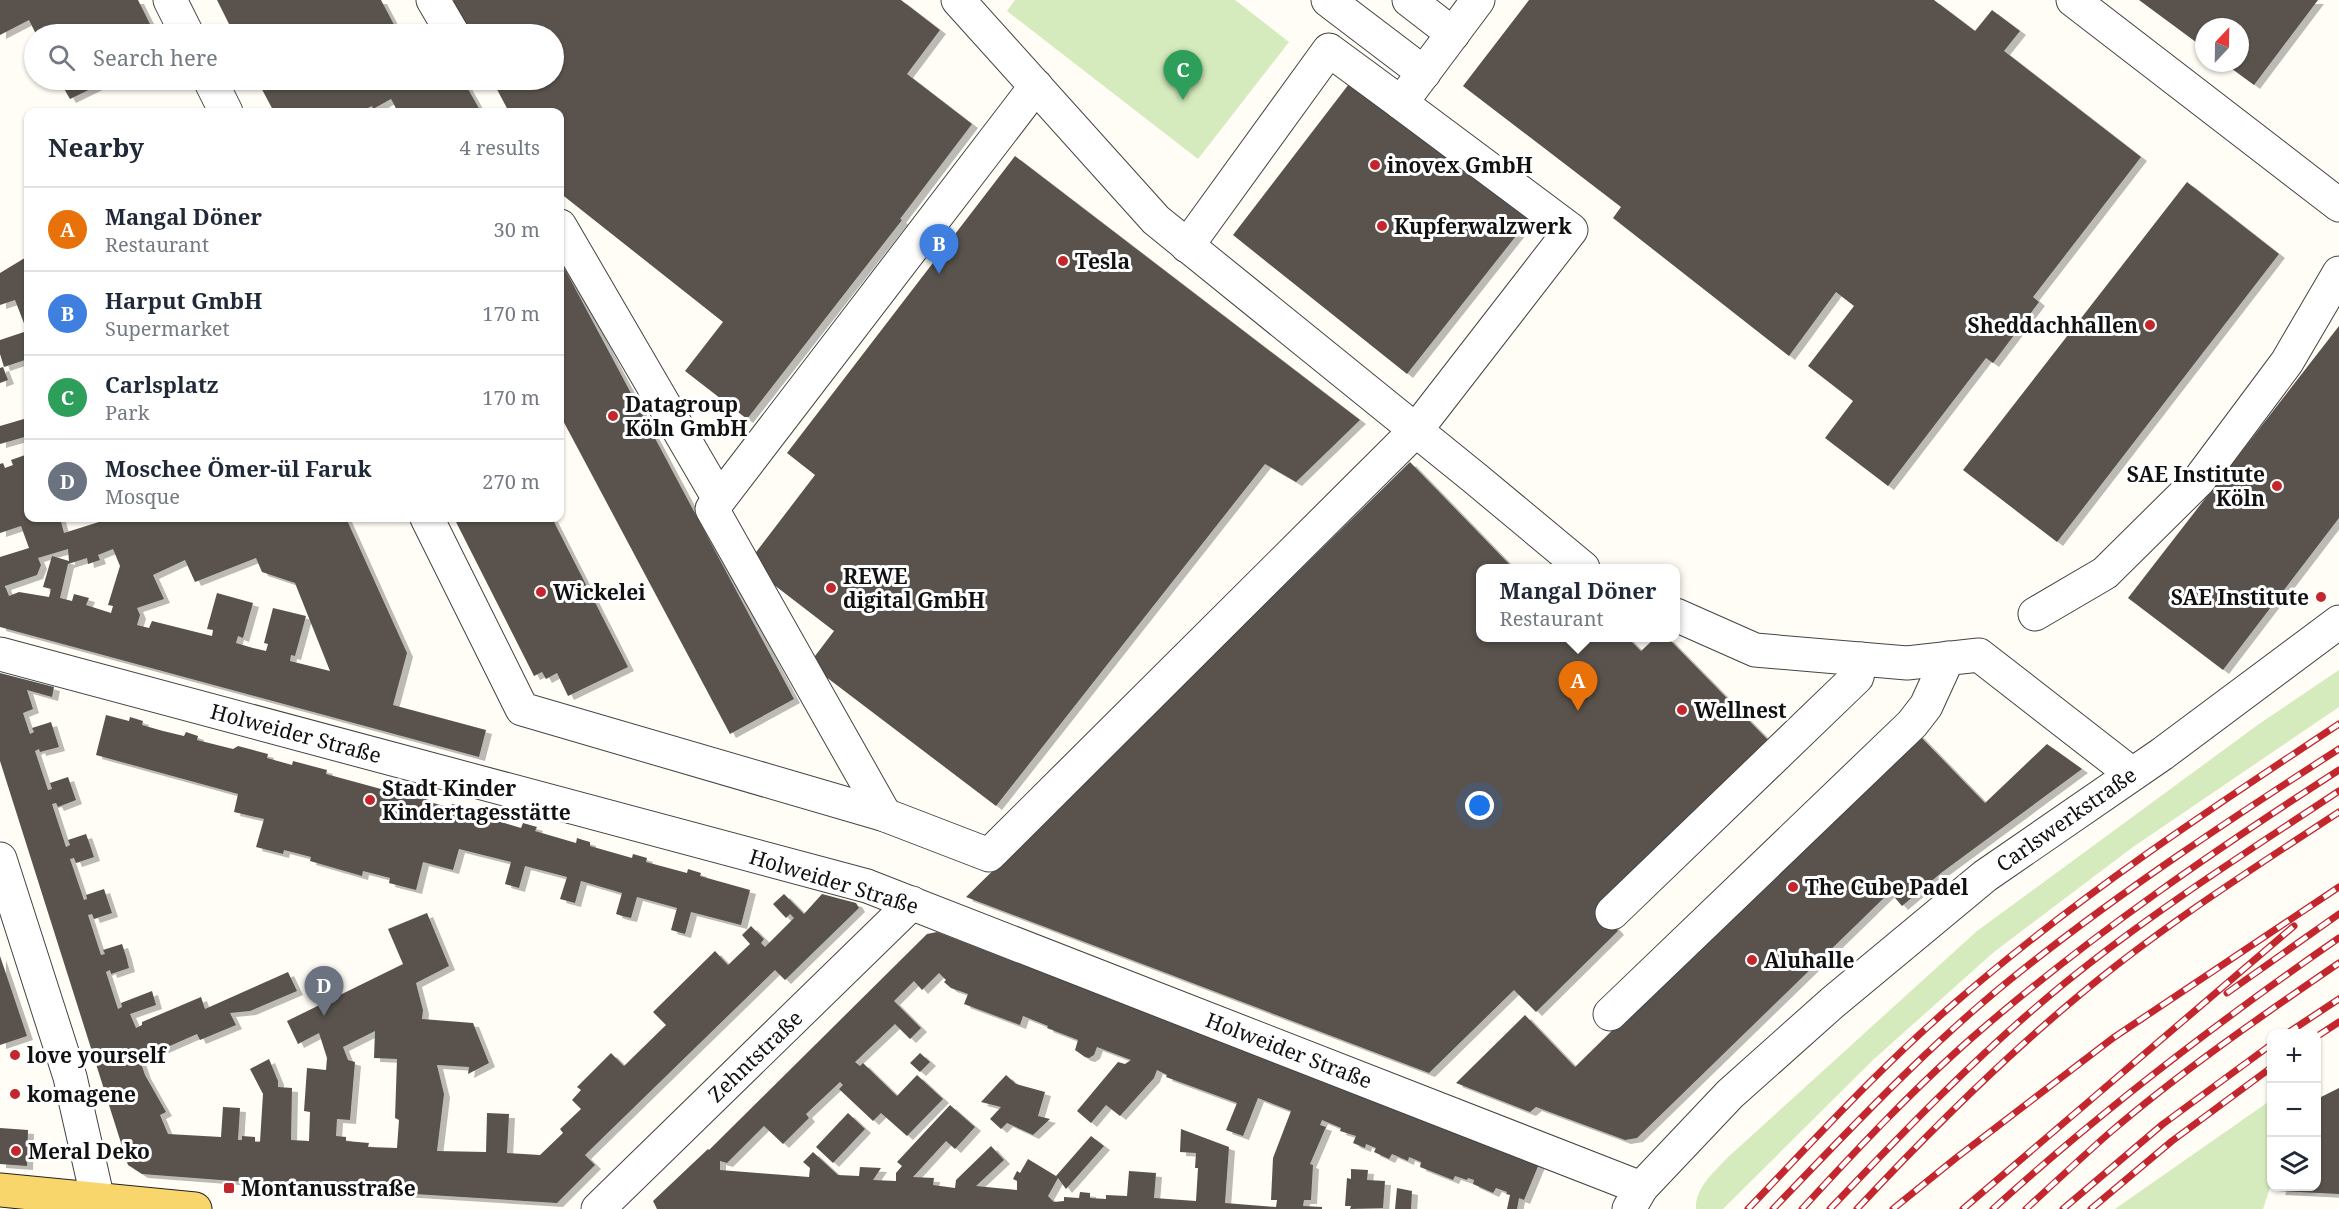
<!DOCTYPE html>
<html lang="en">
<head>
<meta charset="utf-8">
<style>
	:root { --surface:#fff; --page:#f6f6f7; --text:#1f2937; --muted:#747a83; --line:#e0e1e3; --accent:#c4262e }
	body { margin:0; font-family:"Noto Serif",serif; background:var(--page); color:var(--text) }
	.controls { position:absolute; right:18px; bottom:18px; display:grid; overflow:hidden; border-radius:12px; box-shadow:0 2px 4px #0004 }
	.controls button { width:54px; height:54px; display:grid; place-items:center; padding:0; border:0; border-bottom:2px solid var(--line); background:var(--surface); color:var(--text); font:30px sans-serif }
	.compass { position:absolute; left:2195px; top:18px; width:54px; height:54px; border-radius:50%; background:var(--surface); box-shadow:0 2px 4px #0004; rotate:22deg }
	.you { position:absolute; left:1480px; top:806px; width:21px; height:21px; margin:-15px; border:4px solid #fff; border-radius:50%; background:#1a73e8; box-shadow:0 0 0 9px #1a73e833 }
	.badge { display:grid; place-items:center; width:39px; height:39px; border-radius:50%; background:var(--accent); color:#fff; font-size:20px; font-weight:700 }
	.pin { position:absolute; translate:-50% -50px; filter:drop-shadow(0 2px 3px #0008) }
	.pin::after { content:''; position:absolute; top:32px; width:21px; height:18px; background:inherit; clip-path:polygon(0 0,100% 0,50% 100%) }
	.popup { position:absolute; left:1476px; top:564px; width:204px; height:78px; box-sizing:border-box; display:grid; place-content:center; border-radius:12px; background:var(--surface); filter:drop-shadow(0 2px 4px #0005); font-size:20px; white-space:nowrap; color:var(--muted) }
	.popup b { font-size:22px; color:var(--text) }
	.popup::after { content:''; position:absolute; left:50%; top:100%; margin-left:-12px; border:12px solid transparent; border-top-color:var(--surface) }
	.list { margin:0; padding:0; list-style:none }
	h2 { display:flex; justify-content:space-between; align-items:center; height:78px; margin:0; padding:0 24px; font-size:26px }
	h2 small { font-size:20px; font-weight:400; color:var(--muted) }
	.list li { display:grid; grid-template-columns:39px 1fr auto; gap:18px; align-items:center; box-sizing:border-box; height:84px; padding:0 24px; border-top:2px solid var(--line) }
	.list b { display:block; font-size:22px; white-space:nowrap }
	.list p { margin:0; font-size:20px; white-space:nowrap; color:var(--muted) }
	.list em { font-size:20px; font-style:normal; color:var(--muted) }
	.icon { flex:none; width:33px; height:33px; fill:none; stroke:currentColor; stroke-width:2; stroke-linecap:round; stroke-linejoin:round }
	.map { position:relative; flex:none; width:2339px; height:1209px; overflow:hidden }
	.search { position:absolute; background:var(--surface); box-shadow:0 2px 4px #0004; left:24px; top:24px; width:540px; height:66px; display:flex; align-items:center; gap:15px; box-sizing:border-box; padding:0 21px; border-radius:33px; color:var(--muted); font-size:22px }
	.panel { position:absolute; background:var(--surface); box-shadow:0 2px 4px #0004; left:24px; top:108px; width:540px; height:414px; border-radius:12px }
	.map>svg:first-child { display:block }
	.green { fill:#d5ebbd }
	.building { fill:#5a524d; fill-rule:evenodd; filter:url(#shadow) }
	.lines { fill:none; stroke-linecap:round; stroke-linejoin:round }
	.minor-casing { stroke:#444; stroke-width:35 }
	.major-casing { stroke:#222; stroke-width:35 }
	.minor { stroke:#fff; stroke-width:33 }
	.major { stroke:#f9d66b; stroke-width:33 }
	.rail-casing { stroke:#c4262e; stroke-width:7 }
	.rail { stroke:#fff; stroke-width:4.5; stroke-dasharray:14; stroke-linecap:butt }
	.poi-dot { fill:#c4262e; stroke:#fff; stroke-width:2 }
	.labels { text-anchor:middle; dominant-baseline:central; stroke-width:6; stroke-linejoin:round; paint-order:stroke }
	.poi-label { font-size:21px; font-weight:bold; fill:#111; stroke:#fff; text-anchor:start }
	.street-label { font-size:21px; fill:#111; stroke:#fff }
</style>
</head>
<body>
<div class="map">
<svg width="2339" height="1209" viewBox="0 0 2339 1209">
	<defs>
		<filter id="shadow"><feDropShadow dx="6" dy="4" stdDeviation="0" flood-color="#0004"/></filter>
	</defs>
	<rect width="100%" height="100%" fill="#fffdf5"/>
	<g class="green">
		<polygon points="1015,0 1235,0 1289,42 1198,159 1007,11"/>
		<path d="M2339 670V707L2133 847 1994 952 1874 1059 1723 1209H1696C1695 1188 1714 1172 1727 1158L1977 931 2259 724Z"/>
		<polygon points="2271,1100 2271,1185 2263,1209 2115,1209"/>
	</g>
	<g class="building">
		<polygon points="0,0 138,0 155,34 36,34 29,20 0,35"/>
		<polygon points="217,0 381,0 399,34 234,34"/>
		<polygon points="454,0 901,0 940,30 907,74 972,124 900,219 902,220 747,419 685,371 723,322 560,193 560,112 509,112 492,80 554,80 554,34 466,34 449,6"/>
		<polygon points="1529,0 1934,0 1975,31 1992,10 2020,31 2004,51 2141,157 2033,297 2039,302 1993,363 1986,358 1888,486 1825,438 1853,401 1808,366 1854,306 1836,292 1789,356 1613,218 1621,207 1463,86"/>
		<polygon points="2139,0 2318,0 2254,85 2224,63 2240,63 2240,27 2204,27 2204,48"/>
		<polygon points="59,80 109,80 70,99"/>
		<polygon points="257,80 423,80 425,83 432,80 463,80 481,112 398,112 391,99 373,109 372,106 360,112 274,112"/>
		<polygon points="1352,80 1531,217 1407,374 1233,235"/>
		<polygon points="1015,156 1360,420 1296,482 1265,464 996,806 809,664 834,631 747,564 815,475 787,453"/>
		<polygon points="2187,182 2279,254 2057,542 1963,470"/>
		<polygon points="28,256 28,359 4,367 0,354 0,340 27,331 15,300 0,305 0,273"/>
		<polygon points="560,260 794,699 730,734 560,415"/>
		<polygon points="2339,326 2339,518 2223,670 2128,598"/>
		<polygon points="3,367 8,380 0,383 0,368"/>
		<polygon points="24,419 28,436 0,444 0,426"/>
		<path d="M28 454V518H60L64 533 102 521 101 518H346L407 653 393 705 486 730 479 757 0 627V557L29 548 21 526 0 533V464L3 463 5 468 13 465 11 460ZM68 549 69 561 52 556 43 587 51 589 49 597 19 592 9 596 5 586 37 575 41 565 38 558ZM113 549 120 566 108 605 113 606 111 613 86 605 89 598 74 594 72 601 60 598 68 564 87 558 88 564 100 560 98 555ZM256 558 262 572 295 583 330 671 290 661 291 655 295 656 306 616 273 608 264 643 268 644 266 651 253 648 236 643 238 636 243 638 253 603 217 593 207 629 213 630 212 636 152 621 149 628 137 625 140 615 137 608 164 599 153 575 185 560 195 582Z"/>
		<polygon points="1410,462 1513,568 1480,568 1480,638 1580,638 1582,640 1585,638 1628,638 1641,651 1655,638 1668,638 1769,741 1598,908 1618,931 1536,1012 1514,990 1429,1073 966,897"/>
		<polygon points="454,518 552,518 628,667 568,696 557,673 546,679 542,672 534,676"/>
		<path d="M0 673 54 687 52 697 27 690 33 709 23 713 30 734 34 732 32 728 51 722 59 747 40 752 39 749 35 751 48 790 52 789 50 783 68 777 76 800 58 807 56 803 52 804 66 847 70 845 68 840 86 834 90 845 94 857 76 863 74 858 70 859 84 900 87 899 86 895 104 889 112 913 94 919 92 914 88 915 101 955 105 954 103 950 122 944 126 956 129 968 111 974 110 970 106 972 118 1009 122 1007 121 1003 152 991 156 1005 130 1014 136 1028 142 1025V1022L201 997 205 1009 288 972 297 991 250 1011 230 1013 236 1025 200 1040 197 1034 147 1056 144 1050 137 1052 145 1075 166 1112 160 1115 168 1134 221 1137 223 1107 240 1108 238 1140H242V1136L255 1137V1142H260L263 1094 250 1069 269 1059 278 1081V1087L292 1088 291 1140 309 1141 310 1112 304 1111 307 1068 326 1070 327 1058 319 1033 298 1044 287 1021 403 964 388 929 427 913 449 966 416 983 423 1010 422 1019 473 1023 489 1063 468 1074 469 1067 437 1065 444 1094 437 1151 486 1152 487 1113 509 1114 507 1153 540 1155 563 1133 560 1129 581 1109 572 1100 581 1090 577 1087 611 1053 624 1066 666 1025 653 1012 715 951 728 965 750 944 742 935 751 926 764 939 761 943 765 947 794 918 790 914 786 918 773 904 784 894 804 914 822 894 856 903 859 908 785 980 775 970 585 1155 595 1165 557 1203 366 1191 142 1174 128 1165 0 761ZM375 1031 374 1058 397 1059 395 1118 399 1120 397 1148 368 1147 369 1143 346 1141V1137L336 1136 337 1119 350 1120 355 1062 348 1060 343 1047Z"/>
		<polygon points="106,715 129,721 130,717 143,721 142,725 163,731 184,736 186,732 198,736 197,740 233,749 238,746 268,754 267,758 292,765 293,761 327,770 326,774 392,792 394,788 427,797 426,801 451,808 452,804 482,812 485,817 521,828 523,823 537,827 535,831 576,843 577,838 583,840 590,842 590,846 632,858 633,854 647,858 646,862 687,873 688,869 701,873 700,876 750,890 741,925 691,912 685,934 671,930 677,908 637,897 631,918 622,916 616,914 622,893 581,881 575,903 560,899 567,877 525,866 519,888 505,884 511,862 459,849 453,870 423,862 416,890 389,883 390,878 363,871 362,876 310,861 311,857 284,850 283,854 256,847 264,819 234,812 238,794 96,755"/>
		<polygon points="1916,732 1985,803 2047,744 2082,769 1941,873 1902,906 1890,892 1637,1138 1625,1140 1536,1107 1530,1112 1456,1083 1525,1015 1575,1067"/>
		<path d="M937 932 1539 1164 1524 1200 1519 1198 1517 1209H1507L1510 1195 1506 1194 1507 1192 1496 1188 1493 1193 1473 1184 1474 1180 1468 1178 1467 1180 1455 1176 1453 1180 1420 1167 1421 1162 1409 1157 1408 1161 1392 1154 1389 1159 1374 1152 1376 1148 1366 1144 1365 1148 1353 1143 1356 1136 1340 1131 1341 1128 1322 1120 1320 1125 1326 1127 1310 1164 1313 1165 1311 1200H1304L1303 1206 1322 1207V1209H657L653 1201 708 1149 709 1150 927 934ZM939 973 946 980 944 982 951 988 968 994 964 1004 1020 1025 1023 1016 1048 1026 1047 1028 1078 1040 1075 1050 1085 1057 1089 1058 1094 1055 1097 1047 1131 1060 1125 1064 1118 1062 1077 1111 1091 1123 1106 1105 1120 1116 1154 1078 1157 1070 1167 1075 1166 1077 1237 1103 1226 1130 1243 1136 1258 1098 1291 1111 1273 1158 1271 1200H1277L1276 1207 1225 1203 1229 1147 1181 1129 1180 1152 1196 1153 1195 1168H1198L1196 1201 1154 1198 1156 1173 1129 1171 1127 1196 1106 1195V1199L1090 1198V1193L1080 1192 1079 1198 1064 1197V1201L1054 1202 1048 1196 1058 1178 1066 1189 1104 1146 1091 1136 1056 1176 1028 1159 1020 1173 1017 1171 1013 1179 1017 1181V1190L976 1186 1004 1160 991 1146 956 1180 955 1188 933 1185 934 1178 913 1177 946 1141 955 1149 975 1127 950 1105 897 1162 902 1166 896 1173V1181L873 1180 881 1168 860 1167 859 1176 838 1175 813 1152 803 1162 810 1168 809 1177 720 1170V1161L727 1163 764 1126 783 1144 809 1118 806 1114 840 1082 843 1085 839 1089 873 1121 881 1113 907 1136 943 1099 917 1075 897 1096 863 1063 860 1066 855 1062 895 1024 910 1039 921 1028 894 1001 914 981 922 990Z"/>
		<polygon points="0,956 27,1036 0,1045"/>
		<polygon points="920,1053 930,1062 920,1072 910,1063"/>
		<polygon points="1006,1075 1016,1084 1045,1092 1038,1116 1050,1119 1033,1135 1007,1123 1001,1129 990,1119 1001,1107 981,1102"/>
		<polygon points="2339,1088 2339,1194 2279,1191 2281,1186 2316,1186 2316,1107 2321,1097"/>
		<polygon points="848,1113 865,1129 833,1163 816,1147"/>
		<polygon points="0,1128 28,1130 27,1166 0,1164"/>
		<polygon points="1351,1169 1368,1170 1367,1180 1385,1181 1383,1208 1350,1209 1351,1206 1345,1206 1347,1178 1351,1179"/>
		<polygon points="1397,1188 1412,1191 1411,1209 1395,1209"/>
	</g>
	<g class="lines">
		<defs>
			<g id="minor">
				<polyline points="170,0 187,34"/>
				<polyline points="433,0 453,34"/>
				<polyline points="958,0 1156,220 1476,479 1583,568"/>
				<polyline points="1328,0 1424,73"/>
				<polyline points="1409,0 1453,34"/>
				<polyline points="2073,0 2339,205"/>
				<polyline points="210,80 226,112"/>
				<polyline points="560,226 719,499"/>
				<polyline points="1187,246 1329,50 1401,103 1478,0"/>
				<polyline points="427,518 522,709 885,815 989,855 1416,430 1571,230 1401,103"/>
				<polyline points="2035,614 2105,573 2199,480 2287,362 2339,273"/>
				<polyline points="1676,615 1755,650 1907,663 1979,655 2132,774"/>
				<polyline points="0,654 867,886 1641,1188"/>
				<polyline points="885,815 712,509 1036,86"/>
				<polyline points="0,859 70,1077 100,1209"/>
				<polyline points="1612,913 1857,677 1861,659"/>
				<polyline points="1610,1014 1912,724 1926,706 1948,658"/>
				<polyline points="598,1209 912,903"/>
				<polyline points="1629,1209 1641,1188 1730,1094 1832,1003 1985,876 2162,754 2339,622"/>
			</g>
			<polyline id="major" points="0,1190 195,1209"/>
		</defs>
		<use href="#minor" class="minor-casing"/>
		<use href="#major" class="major-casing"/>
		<use href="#minor" class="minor"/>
		<use href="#major" class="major"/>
		<defs>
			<g id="rail">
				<polyline points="2227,993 2339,914"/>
				<polyline points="2286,1034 2339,999"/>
				<polyline points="2316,1037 2339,1022"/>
				<path d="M1748 1209C1816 1138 1882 1065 1957 1001 2077 897 2207 811 2339 724"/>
				<path d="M1773 1209C1854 1125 1934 1039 2026 967 2126 888 2232 818 2339 749"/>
				<path d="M1802 1209C1859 1147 1918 1084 1982 1029 2094 933 2215 850 2339 770"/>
				<path d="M1830 1209C1905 1130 1981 1051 2066 982 2152 912 2247 852 2339 791"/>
				<path d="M1857 1209C1926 1135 1998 1063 2076 998 2158 929 2249 871 2339 812"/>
				<polyline points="1893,1209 1956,1158 2113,1038 2339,887"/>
				<polyline points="1963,1209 2294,926"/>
				<path d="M1993 1209C2101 1111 2219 1021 2339 938"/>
				<path d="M2026 1209C2053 1184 2080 1159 2107 1135 2180 1072 2260 1017 2339 963"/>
				<polyline points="2063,1209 2163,1124 2272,1044"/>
				<polyline points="2091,1209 2172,1141 2272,1067"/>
			</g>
		</defs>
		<use href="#rail" class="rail-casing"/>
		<use href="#rail" class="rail"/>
	</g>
	<g class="poi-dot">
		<circle cx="1375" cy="165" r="6"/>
		<circle cx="1382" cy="226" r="6"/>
		<circle cx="1063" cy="261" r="6"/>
		<circle cx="2150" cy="325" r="6"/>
		<circle cx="613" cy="416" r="6"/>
		<circle cx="2277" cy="486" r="6"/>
		<circle cx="831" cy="588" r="6"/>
		<circle cx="541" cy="592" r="6"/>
		<circle cx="2321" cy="597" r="6"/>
		<circle cx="1682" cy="710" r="6"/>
		<circle cx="370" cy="800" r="6"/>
		<circle cx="1793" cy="887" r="6"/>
		<circle cx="1752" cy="960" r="6"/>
		<circle cx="15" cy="1055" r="6"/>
		<circle cx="15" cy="1094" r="6"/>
		<circle cx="16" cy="1151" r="6"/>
		<rect x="223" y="1182" width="12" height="12" rx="3"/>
	</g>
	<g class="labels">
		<g class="poi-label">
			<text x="1387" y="165">inovex GmbH</text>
			<text x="1394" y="226">Kupferwalzwerk</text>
			<text x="1075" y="261">Tesla</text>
			<text x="2138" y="325" text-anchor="end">Sheddachhallen</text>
			<text x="625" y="404">Datagroup<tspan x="625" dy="24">Köln GmbH</tspan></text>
			<text x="2265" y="474" text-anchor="end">SAE Institute<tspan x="2265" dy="24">Köln</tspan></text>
			<text x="843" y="576">REWE<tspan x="843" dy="24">digital GmbH</tspan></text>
			<text x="553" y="592">Wickelei</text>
			<text x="2309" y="597" text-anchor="end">SAE Institute</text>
			<text x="1694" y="710">Wellnest</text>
			<text x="382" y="788">Stadt Kinder<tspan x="382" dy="24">Kindertagesstätte</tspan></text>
			<text x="1805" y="887">The Cube Padel</text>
			<text x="1764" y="960">Aluhalle</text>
			<text x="27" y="1055">love yourself</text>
			<text x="27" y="1094">komagene</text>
			<text x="28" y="1151">Meral Deko</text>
			<text x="241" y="1188">Montanusstraße</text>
		</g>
		<g class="street-label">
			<text transform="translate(296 733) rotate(15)">Holweider Straße</text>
			<text transform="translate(2066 819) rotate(-35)">Carlswerkstraße</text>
			<text transform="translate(834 881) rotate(17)">Holweider Straße</text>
			<text transform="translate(1289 1050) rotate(21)">Holweider Straße</text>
			<text transform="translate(755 1056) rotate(-44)">Zehntstraße</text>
		</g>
	</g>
</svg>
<div class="controls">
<button>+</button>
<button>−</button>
<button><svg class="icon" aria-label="layers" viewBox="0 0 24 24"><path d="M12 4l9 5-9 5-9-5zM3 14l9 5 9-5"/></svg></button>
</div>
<svg class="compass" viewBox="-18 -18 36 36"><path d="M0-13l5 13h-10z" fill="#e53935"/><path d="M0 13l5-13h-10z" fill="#747a83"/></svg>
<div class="you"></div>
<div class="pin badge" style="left:1578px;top:711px;background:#e8710a">A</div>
<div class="popup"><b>Mangal Döner</b>Restaurant</div>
<div class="pin badge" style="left:939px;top:274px;background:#3f7fe0">B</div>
<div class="pin badge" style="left:1183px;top:100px;background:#2e9e5b">C</div>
<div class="pin badge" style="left:324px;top:1016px;background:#6b7280">D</div>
<div class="search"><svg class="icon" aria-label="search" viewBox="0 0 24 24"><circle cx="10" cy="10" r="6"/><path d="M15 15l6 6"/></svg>Search here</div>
<section class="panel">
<h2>Nearby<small>4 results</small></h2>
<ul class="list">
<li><span class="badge" style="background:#e8710a">A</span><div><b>Mangal Döner</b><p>Restaurant</p></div><em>30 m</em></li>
<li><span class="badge" style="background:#3f7fe0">B</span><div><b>Harput GmbH</b><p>Supermarket</p></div><em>170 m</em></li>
<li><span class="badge" style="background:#2e9e5b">C</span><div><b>Carlsplatz</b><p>Park</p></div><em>170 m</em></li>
<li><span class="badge" style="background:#6b7280">D</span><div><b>Moschee Ömer-ül Faruk</b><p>Mosque</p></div><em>270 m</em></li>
</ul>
</section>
</div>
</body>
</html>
